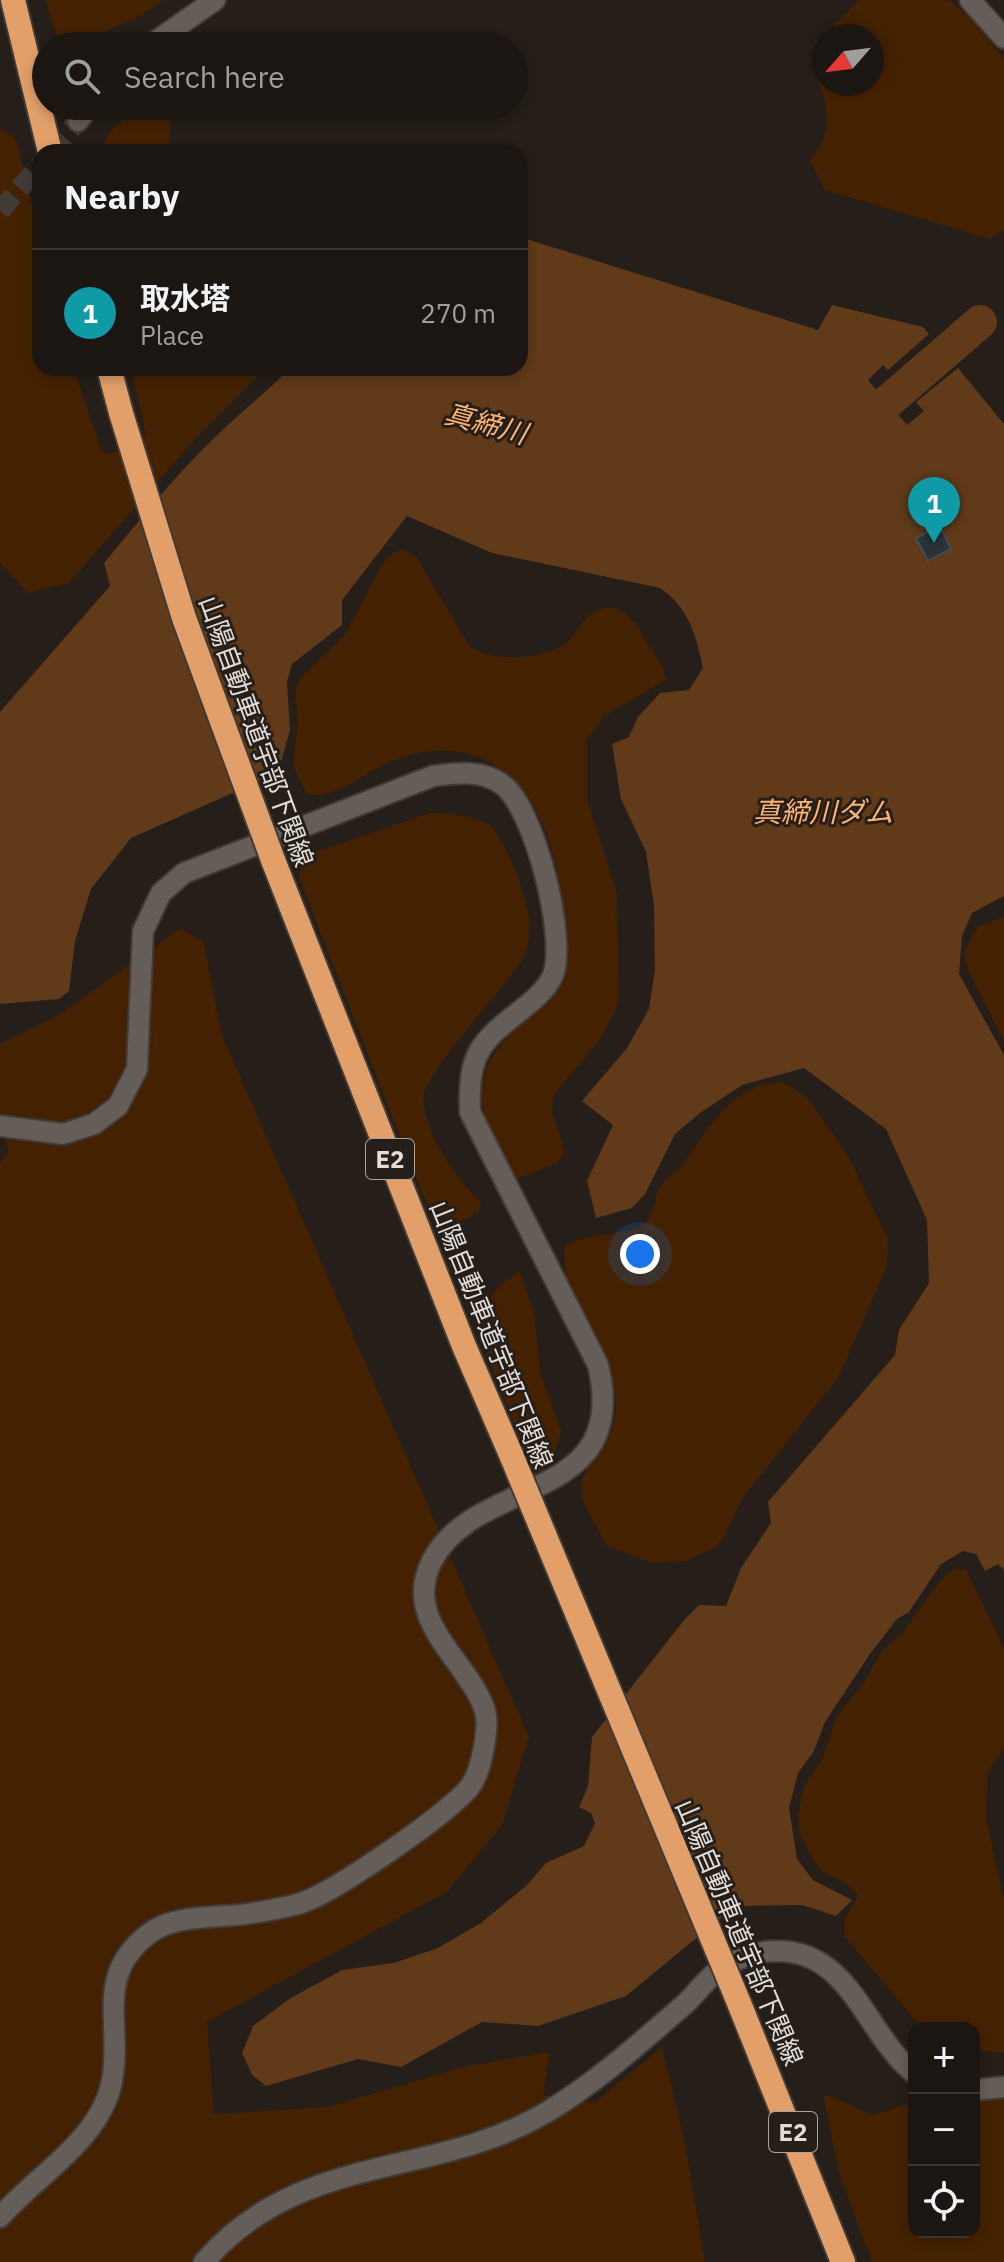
<!DOCTYPE html>
<html lang="en">
<head>
<meta charset="utf-8">
<style>
	:root { --surface:#1c1613; --page:#251f1c; --text:#f1f3f6; --muted:#a09fa0; --line:#3a3533; --accent:#58c9e3 }
	body { margin:0; font-family:"IBM Plex Sans","Noto Sans JP",sans-serif; background:var(--page); color:var(--text) }
	.controls { position:absolute; right:24px; bottom:24px; display:grid; overflow:hidden; border-radius:16px; box-shadow:0 4px 12px #0003 }
	.controls button { width:72px; height:72px; display:grid; place-items:center; padding:0; border:0; border-bottom:2px solid var(--line); background:var(--surface); color:var(--text); font:40px sans-serif }
	.compass { position:absolute; left:812px; top:24px; width:72px; height:72px; border-radius:50%; background:var(--surface); box-shadow:0 4px 12px #0003; rotate:242deg }
	.you { position:absolute; left:640px; top:1254px; width:28px; height:28px; margin:-20px; border:6px solid #fff; border-radius:50%; background:#1a73e8; box-shadow:0 0 0 12px #1a73e833 }
	.badge { display:grid; place-items:center; width:52px; height:52px; border-radius:50%; background:var(--accent); color:#fff; font-size:26px; font-weight:700 }
	.pin { position:absolute; translate:-50% -66px; filter:drop-shadow(0 2px 4px #0008) }
	.pin::after { content:''; position:absolute; top:42px; width:28px; height:24px; background:inherit; clip-path:polygon(0 0,100% 0,50% 100%) }
	.list { margin:0; padding:0; list-style:none }
	h2 { display:flex; justify-content:space-between; align-items:center; height:104px; margin:0; padding:0 32px; font-size:34px }
	h2 small { font-size:26px; font-weight:400; color:var(--muted) }
	.list li { display:grid; grid-template-columns:52px 1fr auto; gap:24px; align-items:center; box-sizing:border-box; height:128px; padding:0 32px; border-top:2px solid var(--line) }
	.list b { display:block; font-size:30px; white-space:nowrap }
	.list p { margin:0; font-size:26px; white-space:nowrap; color:var(--muted) }
	.list em { font-size:26px; font-style:normal; color:var(--muted) }
	.icon { flex:none; width:44px; height:44px; fill:none; stroke:currentColor; stroke-width:2; stroke-linecap:round; stroke-linejoin:round }
	.map { position:relative; flex:none; width:1004px; height:2262px; overflow:hidden }
	.search { position:absolute; background:var(--surface); box-shadow:0 4px 12px #0003; left:32px; top:32px; width:496px; height:88px; display:flex; align-items:center; gap:20px; box-sizing:border-box; padding:0 28px; border-radius:44px; color:var(--muted); font-size:30px }
	.panel { position:absolute; background:var(--surface); box-shadow:0 4px 12px #0003; left:32px; top:144px; width:496px; height:232px; border-radius:24px }
	.map>svg:first-child { display:block }
	.green { fill:#442201 }
	.water { fill:#603a19 }
	.lines { fill:none; stroke-linecap:round; stroke-linejoin:round }
	.river { stroke:#603a19; stroke-width:34 }
	.building { fill:#2a3437; stroke:#444e51; stroke-width:2 }
	.tertiary-tunnel { stroke:#413b36; stroke-width:20; stroke-dasharray:20 10; stroke-linecap:butt }
	.minor-casing { stroke:#413b38; stroke-width:24 }
	.tertiary-casing { stroke:#413b38; stroke-width:24 }
	.motorway-casing { stroke:#413b38; stroke-width:28 }
	.minor { stroke:#655d57; stroke-width:20 }
	.tertiary { stroke:#655d57; stroke-width:20 }
	.motorway { stroke:#e29f69; stroke-width:24 }
	.motorway-bridge-casing { stroke:#413b38; stroke-width:28; stroke-linecap:butt }
	.motorway-bridge { stroke:#e29f69; stroke-width:24 }
	.labels { text-anchor:middle; dominant-baseline:central; stroke-width:6; stroke-linejoin:round; paint-order:stroke }
	.shield { fill:#251e19; stroke:#a9a49f; stroke-width:2 }
	.shield-label { font-size:24px; font-weight:bold; fill:#e2ddd9 }
	.street-label { font-size:26px; fill:#e2ddd9; stroke:#251e19 }
	.water-label { font-size:28px; font-style:italic; fill:#feb274; stroke:#251e19 }
</style>
</head>
<body>
<div class="map">
<svg width="1004" height="2262" viewBox="0 0 1004 2262">
	<rect width="100%" height="100%" fill="#251e19"/>
	<g class="green">
		<polygon points="45,0 164,0 139,17 70,46 60,46"/>
		<polygon points="859,0 949,0 974,22 1004,59 1004,229 990,239 825,190 810,160 822,144 827,125 826,104 815,71 820,40 824,36 824,84 872,84 872,36 824,36"/>
		<polygon points="137,106 152,106 172,119 167,152 101,152 109,133"/>
		<polygon points="0,128 17,140 40,241 40,368 73,368 102,451 110,454 146,435 131,368 266,368 195,439 69,583 28,593 0,563"/>
		<path d="M403 549 417 558 470 647C493 661 536 660 560 647 574 639 579 624 590 615 614 596 633 617 644 637 652 654 663 659 666 680L604 716 587 740V798L617 894 619 996 615 1011 600 1039 554 1095 552 1110 565 1152 557 1163 517 1179C504 1167 499 1152 492 1136 461 1065 509 1037 554 989 556 950 564 906 556 867 539 784 484 728 395 760 366 770 339 800 307 794L293 767 298 722 295 690 301 677 344 636 380 568 390 555Z"/>
		<path d="M430 813C449 814 469 814 486 823 505 833 527 897 529 918 531 933 528 948 522 961 504 987 427 1072 424 1095 420 1127 458 1182 481 1201L478 1213 459 1222 431 1209 423 1195 299 878 302 862 313 853Z"/>
		<polygon points="1004,917 1004,1042 967,967 964,952 978,927"/>
		<polygon points="181,928 204,943 222,1035 529,1737 502,1825 447,1892 207,2022 214,2114 327,2107 467,2066 550,2052 543,2095 594,2103 662,2047 685,2142 705,2262 0,2262 0,1163 8,1151 0,1116 0,1044 59,1015"/>
		<path d="M783 1082 808 1098 848 1156 888 1238 887 1267 838 1378 742 1499 723 1539 713 1549 686 1561 653 1563 607 1546 583 1501 580 1485 586 1471 611 1434 617 1404 600 1346 565 1277 564 1247C590 1230 617 1238 640 1226 657 1218 652 1197 662 1184 668 1176 678 1171 684 1163 711 1126 731 1084 783 1082Z"/>
		<polygon points="520,1271 534,1314 541,1375 561,1430 554,1458 540,1475 535,1475 475,1325 475,1313 502,1284"/>
		<polygon points="966,1569 1004,1649 1004,1747 988,1772 986,1818 1004,1901 1004,2053 974,2050 974,2028 922,2028 845,1937 844,1921 858,1896 847,1884 820,1870 809,1853 799,1830 798,1814 805,1784 822,1760 837,1716 862,1686 881,1652 904,1631 940,1581 952,1570"/>
		<polygon points="823,2093 873,2115 914,2102 914,2232 974,2232 974,2099 1004,2098 1004,2262 872,2262 839,2173"/>
	</g>
	<path class="water" d="M520 237 818 330 832 305 923 327 929 334 888 370 883 365 868 380 907 425 924 411 916 402 958 368 1004 424V896L972 913 962 936 959 974 1004 1055V1570L998 1564 985 1571 976 1554 963 1551 941 1564 909 1612 897 1619 870 1654 825 1722 814 1751 798 1773 789 1808 797 1859 813 1880 852 1900 836 1916 802 1905 735 1906 626 1996 538 2026 482 2022 401 2067 358 2059 266 2086 252 2075 242 2053 253 2026 289 1999 342 1970 394 1963 438 1948 481 1923 527 1885 546 1863 584 1846 595 1823 591 1813 579 1807 588 1786 592 1737 685 1619 699 1605 726 1606 741 1568 771 1523 768 1502 895 1355 899 1330 929 1283 927 1220 886 1129 804 1068 742 1085 700 1113 675 1134 645 1194 632 1208 596 1218 587 1181 613 1125 582 1101 627 1048 649 1009 655 970 654 906 646 852 621 799 612 744 629 737 638 717 660 693 689 690 703 668C696 635 689 608 660 588L492 553 407 516 342 600V625L292 664 287 682 290 730 278 773 131 838 91 889 75 941 69 991 59 999 0 1004V712L110 586 104 563C139 521 174 477 213 439 238 414 266 393 290 368H520Z"/>
	<g class="lines">
		<polyline class="river" points="854,431 980,322"/>
	</g>
	<polygon class="building" points="940,526 951,549 928,561 916,538"/>
	<g class="lines">
		<g class="tertiary-tunnel">
			<polyline points="51,152 78,121"/>
			<polyline points="0,211 40,165"/>
		</g>
		<defs>
			<g id="minor">
				<polyline points="970,0 1004,38"/>
				<path d="M0 1126 63 1134 94 1124 118 1106 137 1069 143 931 161 893 184 873 433 776C457 773 482 769 503 785 535 810 567 938 553 975 548 987 535 999 525 1007 480 1042 468 1052 470 1112L598 1365C632 1505 476 1475 432 1561 402 1619 464 1658 483 1705 489 1719 486 1733 484 1747 481 1762 478 1776 469 1788 446 1815 335 1892 301 1903 286 1908 269 1910 253 1913 222 1919 176 1913 150 1933 93 1975 123 2024 112 2081 101 2139 37 2175 0 2217"/>
				<polyline points="974,2090 1004,2087"/>
				<path d="M204 2262C301 2150 433 2180 547 2112 597 2082 641 2042 685 2004 697 1993 706 1979 719 1970 735 1959 756 1951 776 1951 851 1950 865 2034 914 2073"/>
			</g>
			<g id="tertiary">
				<polyline points="149,46 215,0"/>
				<polyline points="78,121 90,106"/>
			</g>
			<g id="motorway">
				<polyline points="13,0 50,152"/>
				<polyline points="109,368 121,413"/>
				<polyline points="273,860 464,1346 512,1457"/>
				<polyline points="739,2003 843,2262"/>
			</g>
		</defs>
		<use href="#minor" class="minor-casing"/>
		<use href="#tertiary" class="tertiary-casing"/>
		<use href="#motorway" class="motorway-casing"/>
		<use href="#minor" class="minor"/>
		<use href="#tertiary" class="tertiary"/>
		<use href="#motorway" class="motorway"/>
		<defs>
			<g id="motorway-bridge">
				<polyline points="121,413 184,618 273,860"/>
				<polyline points="512,1457 739,2003"/>
			</g>
		</defs>
		<use href="#motorway-bridge" class="motorway-bridge-casing"/>
		<use href="#motorway-bridge" class="motorway-bridge"/>
	</g>
	<g class="labels">
		<g class="shield">
			<rect x="366" y="1139" width="48" height="40" rx="6"/>
			<rect x="769" y="2112" width="48" height="40" rx="6"/>
		</g>
		<g class="shield-label">
			<text x="390" y="1159">E2</text>
			<text x="793" y="2132">E2</text>
		</g>
		<g class="street-label">
			<text transform="translate(257 731) rotate(70)">山陽自動車道宇部下関線</text>
			<text transform="translate(492 1334) rotate(68)">山陽自動車道宇部下関線</text>
			<text transform="translate(740 1932) rotate(67)">山陽自動車道宇部下関線</text>
		</g>
		<g class="water-label">
			<text transform="translate(486 423) rotate(15)">真締川</text>
			<text x="823" y="811">真締川ダム</text>
		</g>
	</g>
</svg>
<div class="controls">
<button>+</button>
<button>−</button>
<button><svg class="icon" aria-label="locate" viewBox="0 0 24 24"><circle cx="12" cy="12" r="6"/><path d="M12 2v4M12 18v4M2 12h4M18 12h4"/></svg></button>
</div>
<svg class="compass" viewBox="-18 -18 36 36"><path d="M0-13l5 13h-10z" fill="#e53935"/><path d="M0 13l5-13h-10z" fill="#a09fa0"/></svg>
<div class="you"></div>
<div class="pin badge" style="left:934px;top:543px;background:#0f9aa8">1</div>
<div class="search"><svg class="icon" aria-label="search" viewBox="0 0 24 24"><circle cx="10" cy="10" r="6"/><path d="M15 15l6 6"/></svg>Search here</div>
<section class="panel">
<h2>Nearby<small></small></h2>
<ul class="list">
<li><span class="badge" style="background:#0f9aa8">1</span><div><b>取水塔</b><p>Place</p></div><em>270 m</em></li>
</ul>
</section>
</div>
</body>
</html>
